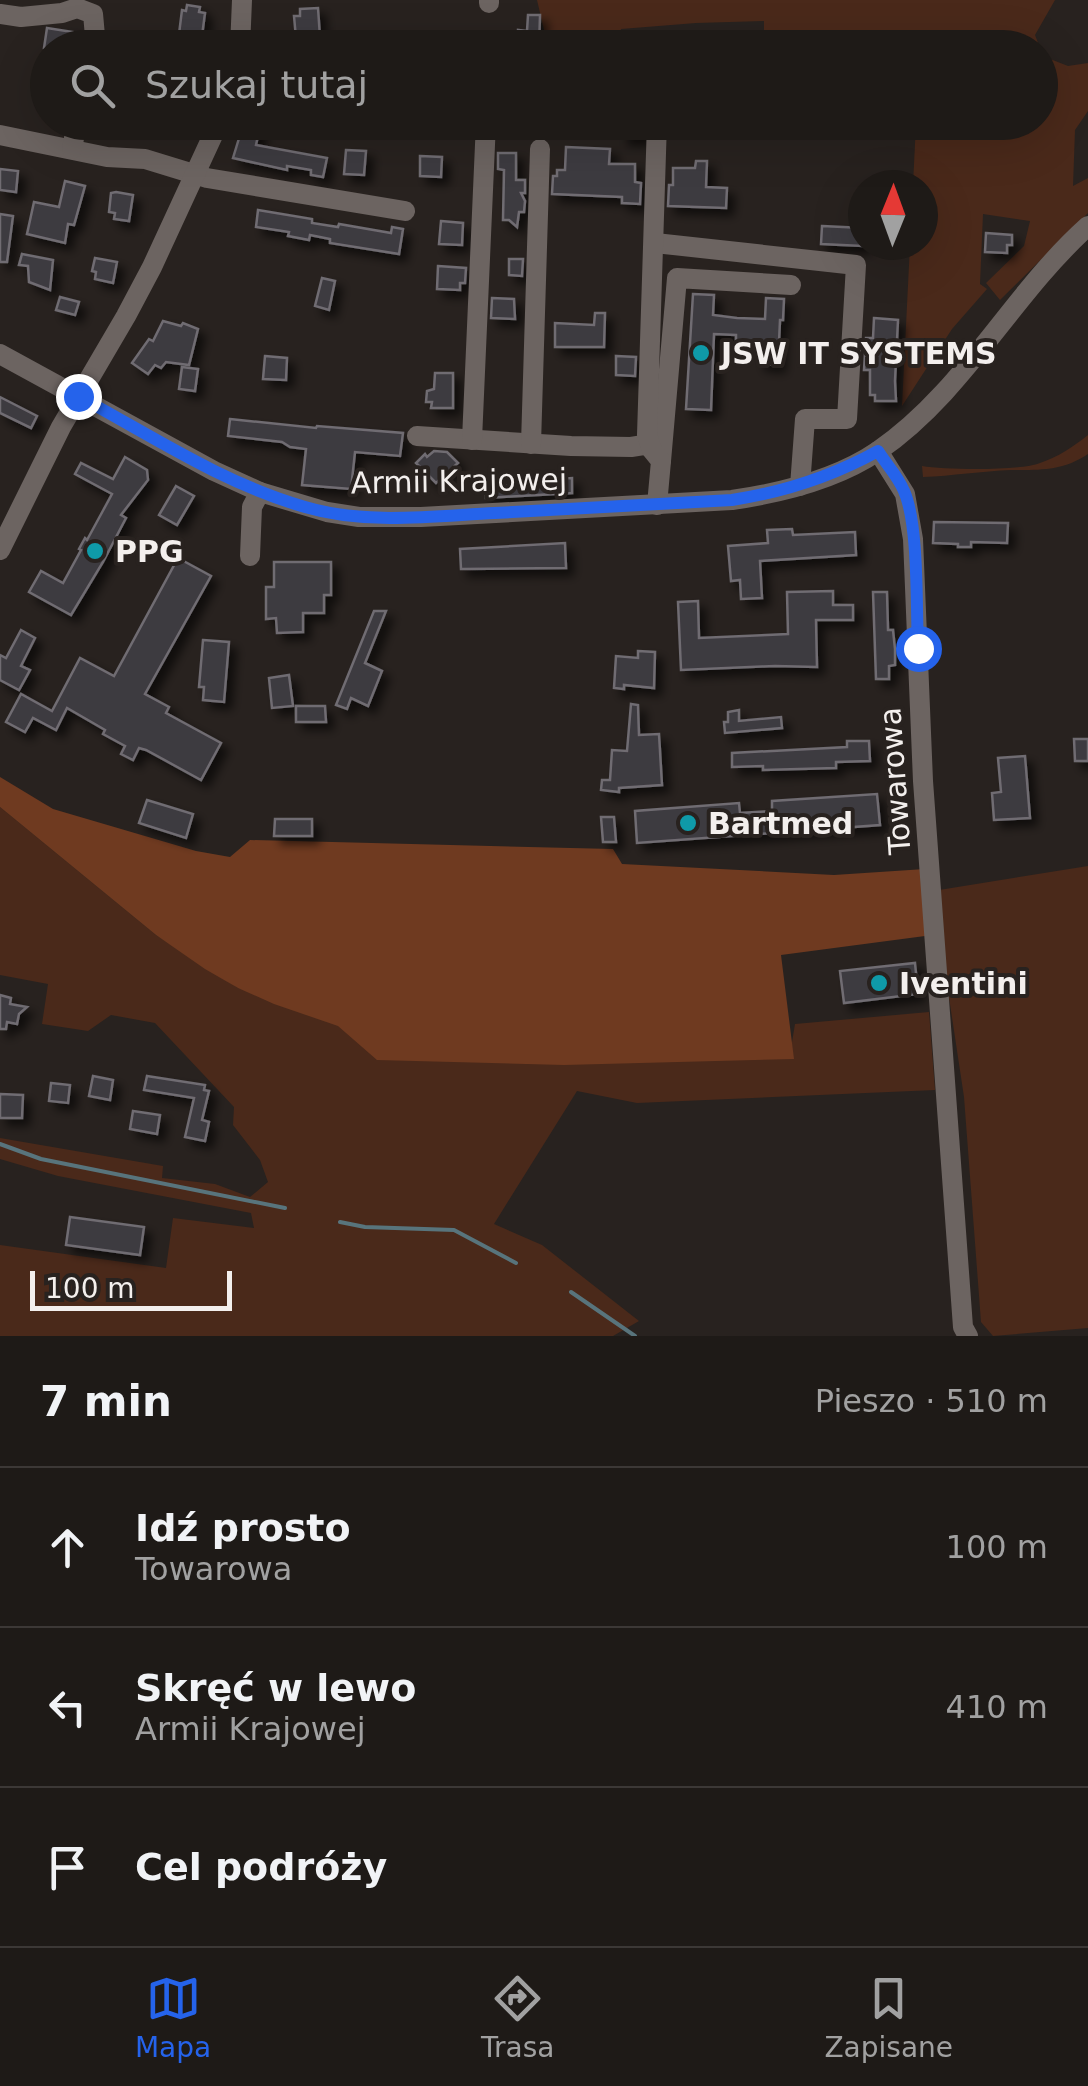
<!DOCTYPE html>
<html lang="pl">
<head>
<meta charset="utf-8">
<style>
	:root { --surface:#1e1a17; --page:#262320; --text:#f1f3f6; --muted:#a1a1a1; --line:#3c3836; --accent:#2563eb }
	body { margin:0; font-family:"DejaVu Sans",sans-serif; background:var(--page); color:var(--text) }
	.compass { position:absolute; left:848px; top:170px; width:90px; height:90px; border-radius:50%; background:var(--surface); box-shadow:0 10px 40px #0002; rotate:1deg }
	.scale { position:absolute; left:30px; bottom:25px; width:202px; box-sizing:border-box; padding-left:10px; border:5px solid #f3efed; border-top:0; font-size:28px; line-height:35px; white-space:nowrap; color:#f3efed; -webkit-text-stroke:8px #28221f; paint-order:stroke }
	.stop { position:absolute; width:30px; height:30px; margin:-22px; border:8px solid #2563eb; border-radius:50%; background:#fff }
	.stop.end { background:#2563eb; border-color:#fff; box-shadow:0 2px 10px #0008 }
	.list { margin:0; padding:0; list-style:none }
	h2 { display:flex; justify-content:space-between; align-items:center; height:130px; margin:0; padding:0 40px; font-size:42px }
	h2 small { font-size:32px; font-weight:400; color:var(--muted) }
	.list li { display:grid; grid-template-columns:65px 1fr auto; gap:30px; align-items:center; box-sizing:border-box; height:160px; padding:0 40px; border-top:2px solid var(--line) }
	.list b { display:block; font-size:38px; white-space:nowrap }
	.list p { margin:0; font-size:32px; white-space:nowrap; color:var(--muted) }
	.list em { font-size:32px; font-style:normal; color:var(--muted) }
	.icon { flex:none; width:55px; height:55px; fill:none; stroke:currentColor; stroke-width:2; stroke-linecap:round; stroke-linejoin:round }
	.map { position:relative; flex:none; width:1088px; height:1336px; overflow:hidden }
	.search { position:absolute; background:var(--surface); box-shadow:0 10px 40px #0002; left:30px; right:30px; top:30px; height:110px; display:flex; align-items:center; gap:25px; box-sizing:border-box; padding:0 35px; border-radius:55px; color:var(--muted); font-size:38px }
	.sheet { height:610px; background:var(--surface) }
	nav { display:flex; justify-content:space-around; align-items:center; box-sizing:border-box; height:140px; border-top:2px solid var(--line); background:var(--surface); font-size:28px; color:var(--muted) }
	nav a { display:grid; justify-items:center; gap:5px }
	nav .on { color:var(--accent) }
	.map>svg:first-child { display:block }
	.green { fill:#4a291a }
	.forest { fill:#6f3a20 }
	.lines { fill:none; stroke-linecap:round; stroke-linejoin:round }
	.stream { stroke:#58747c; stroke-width:4 }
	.building { fill:#3e3a40; stroke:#6f6c72; stroke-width:2.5; filter:url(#shadow) }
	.minor { stroke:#6c6461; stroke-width:20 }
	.route { stroke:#2563eb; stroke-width:12 }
	.culture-dot { fill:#0f9aa8; stroke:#28221f; stroke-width:4 }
	.labels { text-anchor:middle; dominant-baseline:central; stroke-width:8; stroke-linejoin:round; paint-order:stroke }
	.poi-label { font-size:30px; font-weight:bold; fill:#f3efed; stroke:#28221f; text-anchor:start }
	.street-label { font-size:30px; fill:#f3efed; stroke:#28221f }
</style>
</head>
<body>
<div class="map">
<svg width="1088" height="1336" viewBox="0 0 1088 1336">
	<defs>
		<filter id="shadow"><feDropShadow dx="7" dy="7" stdDeviation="5" flood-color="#0009"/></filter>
	</defs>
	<rect width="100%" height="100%" fill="#28221f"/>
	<g class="green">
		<polygon points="537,0 1055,0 1035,35 1040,48 764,47 764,21 696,23 621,29 619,47 545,48 545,34"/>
		<polygon points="1041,48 1045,57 1068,66 1088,63 1088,111 1075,130 1073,186 1088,178 1088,213 1000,300 986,283 1024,246 1030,221 983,214 980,284 987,289 952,329 902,406 910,245 923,245 923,185 913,185 916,123 1040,122"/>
		<polygon points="545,123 612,123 611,139 545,129"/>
		<path d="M1088 435V454C1063 471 1040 470 1011 470 982 471 952 476 923 477L922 466C946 470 1020 471 1040 463 1058 457 1073 447 1088 435Z"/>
		<polygon points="0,807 156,935 238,988 790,1054 795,1024 929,1012 935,1090 637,1103 577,1091 494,1224 542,1245 639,1321 613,1336 0,1336 0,1245 166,1268 173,1218 254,1228 251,1213 58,1176 0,1159 0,1138 163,1166 162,1178 215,1184 250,1197 268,1182 260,1160 233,1125 234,1107 155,1023 111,1015 88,1031 42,1024 48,984 0,975"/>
		<polygon points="1088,866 1088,1328 993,1336 981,1322 964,1097 933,891"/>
	</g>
	<polygon class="forest" points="0,777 53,809 196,851 230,857 250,840 613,849 622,864 834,875 925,869 925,936 781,955 794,1059 564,1065 377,1060 338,1026 274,1004 238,988 205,969 156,935 0,807"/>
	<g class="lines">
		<g class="stream">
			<polyline points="0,1144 41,1159 285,1208"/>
			<polyline points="340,1222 365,1227 454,1230 516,1263"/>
			<polyline points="571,1292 635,1336"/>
		</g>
	</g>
	<g class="building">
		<polygon points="187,5 200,7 199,12 205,13 202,36 179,34 182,10 186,11"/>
		<polygon points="318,8 320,37 296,38 294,16 300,16 300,9"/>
		<polygon points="528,15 540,15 539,48 517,47 518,30 527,31"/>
		<polygon points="47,28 79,33 76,48 44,48"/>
		<polygon points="244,122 261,122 256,145 327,158 323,177 311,175 311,170 287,166 287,170 233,158"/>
		<rect x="622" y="122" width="21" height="16"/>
		<polygon points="566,147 610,149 609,164 635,164 635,182 641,183 640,204 622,203 622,197 552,194 553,176 557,176 557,170 565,170"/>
		<polygon points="346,150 366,151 364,175 344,174"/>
		<polygon points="498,153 516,153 516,180 525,180 525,193 521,193 525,201 524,212 519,212 517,227 509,220 503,220 504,170 498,169"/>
		<polygon points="420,156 442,157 441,177 420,176"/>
		<polygon points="696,161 707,161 706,187 727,188 726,208 668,206 669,185 673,185 673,168 695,168"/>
		<polygon points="0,169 18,171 16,192 0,190"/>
		<polygon points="65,181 85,186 74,225 68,224 65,243 27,234 34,202 59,207"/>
		<polygon points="116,192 133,195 129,221 114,219 115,213 109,212 111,193"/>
		<polygon points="258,210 312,219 312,223 338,227 339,224 391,233 392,227 403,229 399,254 330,243 330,239 310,235 309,240 288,236 289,232 256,227"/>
		<polygon points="0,214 13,216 7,262 0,262"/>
		<polygon points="441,221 463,223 462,245 439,244"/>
		<polygon points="822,226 863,228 863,246 821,244"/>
		<polygon points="986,233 1012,235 1012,245 1007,245 1007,253 985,252"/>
		<polygon points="22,254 53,260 50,290 29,282 28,266 19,265"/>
		<polygon points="95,258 117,262 113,283 95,279 96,272 92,271"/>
		<polygon points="509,259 523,259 522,276 509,275"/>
		<polygon points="438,266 466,268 465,283 460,283 460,290 437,289"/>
		<polygon points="322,278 335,281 329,310 315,306"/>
		<polygon points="693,294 714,295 713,315 737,318 765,319 766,298 784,299 783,320 780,320 778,365 758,363 759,343 736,342 736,335 714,334 711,410 686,409"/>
		<polygon points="60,297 79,302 75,315 56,310"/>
		<polygon points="492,298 514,299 515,319 491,318"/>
		<polygon points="595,313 605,313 604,347 555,347 555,323 594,325"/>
		<polygon points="874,318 898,320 895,381 896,401 875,401 875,395 870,395 870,370 864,370 866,338 873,338"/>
		<polygon points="163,321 181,326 183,323 198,329 189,365 166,362 161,368 155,365 148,374 132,363 149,339 153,341"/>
		<polygon points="265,356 287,358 286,380 263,379"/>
		<polygon points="616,356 636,357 635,376 616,375"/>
		<polygon points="182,367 198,369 195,391 179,389"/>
		<polygon points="435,373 453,373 453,408 431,408 432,402 426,402 427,391 434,389"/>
		<polygon points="0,397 37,416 31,428 0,413"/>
		<polygon points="230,419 316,428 317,426 403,433 400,456 355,452 351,489 302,485 306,449 290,447 282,442 228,436"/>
		<polygon points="434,451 447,452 458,463 436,483 416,463 425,454 427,457"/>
		<polygon points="125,457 147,470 148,480 121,515 126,518 103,562 71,615 29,592 41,571 63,583 81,550 79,549 85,538 87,540 112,494 75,474 81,463 113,479"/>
		<polygon points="572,478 572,493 486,498 486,487 560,483 559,479"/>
		<polygon points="176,486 194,496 177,525 159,515"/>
		<polygon points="934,522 1008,523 1007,543 971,542 971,547 958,547 958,544 933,543"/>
		<polygon points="792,529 793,535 855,532 856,555 760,561 762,598 741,599 740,580 731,581 728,546 768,543 767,530"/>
		<polygon points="565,543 566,568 461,569 460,549"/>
		<polygon points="178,558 211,576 145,694 169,707 166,713 221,743 201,780 146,750 139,748 133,760 121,754 125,746 103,734 105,730 67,708 56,730 33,718 25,732 6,722 21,694 52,711 80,658 114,676"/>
		<polygon points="274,562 331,562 331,595 324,595 324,613 303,613 303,632 277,633 276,618 266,619 266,587 274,587"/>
		<polygon points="833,591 833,605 853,605 853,620 816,620 817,667 775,666 681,670 678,602 698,601 699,638 788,634 787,592"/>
		<polygon points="873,592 887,592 888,630 893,630 895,649 895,665 889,666 889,679 876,679"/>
		<polygon points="374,611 386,611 365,663 382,671 368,706 351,698 347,709 336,705"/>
		<polygon points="21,630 35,638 21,666 30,670 19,690 0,680 0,655 6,658"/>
		<polygon points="203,640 229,642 224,702 203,700 204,687 199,687"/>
		<polygon points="638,651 655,652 654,688 624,685 624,689 614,688 616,656 638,658"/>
		<polygon points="289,675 293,706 272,708 269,678"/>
		<polygon points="631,704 638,705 639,735 659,734 662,785 619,788 619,792 601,790 602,780 610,780 612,750 627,751"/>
		<polygon points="296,706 325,706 326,722 296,722"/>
		<polygon points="739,710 739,721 781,717 782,728 725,733 724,722 728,722 728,712"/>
		<polygon points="1074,739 1088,739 1088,761 1075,761"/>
		<polygon points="847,741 869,741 870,761 836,762 836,768 763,770 763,766 732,767 732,753 847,747"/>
		<polygon points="1025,756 1030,818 994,820 992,793 1001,792 998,758"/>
		<polygon points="877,794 880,825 637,843 635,811 739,803 740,813 772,811 772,801"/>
		<polygon points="147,800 193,814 186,838 139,823"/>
		<polygon points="601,817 614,817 616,842 603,842"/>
		<polygon points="275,819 312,819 312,836 274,836"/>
		<polygon points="915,963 918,994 844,1003 840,971"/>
		<polygon points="0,995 11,998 10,1004 27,1007 19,1014 17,1024 7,1022 6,1029 0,1029"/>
		<polygon points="93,1076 113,1080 110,1100 89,1096"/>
		<polygon points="147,1076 205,1085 204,1090 209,1091 202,1120 209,1122 205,1141 185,1137 194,1098 144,1090"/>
		<polygon points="51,1083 70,1085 68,1103 49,1101"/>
		<polygon points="0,1094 23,1095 22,1118 0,1118"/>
		<polygon points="133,1111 160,1115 157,1134 130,1129"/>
		<polygon points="70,1217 144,1227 140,1255 66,1245"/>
	</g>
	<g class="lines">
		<g class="minor">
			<polyline points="489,0 489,3"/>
			<polyline points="0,14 21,17 62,13 77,8 93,14 95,36 92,48"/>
			<polyline points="240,48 242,0"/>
			<polyline points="0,135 107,157 145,159 207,178 405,211"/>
			<polyline points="72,149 77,122"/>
			<polyline points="655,243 856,265 847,419 805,419 800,486"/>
			<path d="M0 354 214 471 260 492 327 512 359 517H421L732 500C780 493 837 479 878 451 964 392 1011 295 1088 226"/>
			<polyline points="417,436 571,446 631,447 650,444"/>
			<polyline points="472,440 486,122"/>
			<polyline points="531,444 540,149"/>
			<polyline points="878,451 905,494 913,539 923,781 963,1327 968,1336"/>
			<polyline points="661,461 677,278 791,285"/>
			<polyline points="657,505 661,461 652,450 647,435 657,122"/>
			<polyline points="0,550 61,427 126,316 152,267 219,122"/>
			<polyline points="250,556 252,507 260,492"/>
		</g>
	</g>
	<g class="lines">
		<path class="route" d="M78 396C152 436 224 484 305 507 366 525 433 516 495 513 574 509 653 505 732 500 784 492 831 477 878 451 886 464 898 476 904 491 919 525 916 607 918 648"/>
	</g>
	<g class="culture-dot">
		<circle cx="701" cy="353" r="10"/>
		<circle cx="95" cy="551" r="10"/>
		<circle cx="688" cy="823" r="10"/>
		<circle cx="879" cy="983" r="10"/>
	</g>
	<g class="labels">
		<g class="poi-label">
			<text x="721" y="353">JSW IT SYSTEMS</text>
			<text x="115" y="551">PPG</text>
			<text x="708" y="823">Bartmed</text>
			<text x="899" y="983">Iventini</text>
		</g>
		<g class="street-label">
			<text transform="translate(459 481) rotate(-1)">Armii Krajowej</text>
			<text transform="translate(895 781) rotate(-94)">Towarowa</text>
		</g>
	</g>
</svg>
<svg class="compass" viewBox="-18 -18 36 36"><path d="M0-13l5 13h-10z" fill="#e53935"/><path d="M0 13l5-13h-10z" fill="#a1a1a1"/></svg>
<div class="scale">100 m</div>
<div class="stop" style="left:918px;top:648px"></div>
<div class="stop end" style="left:78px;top:396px"></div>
<div class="search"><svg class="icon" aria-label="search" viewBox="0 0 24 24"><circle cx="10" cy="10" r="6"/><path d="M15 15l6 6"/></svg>Szukaj tutaj</div>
</div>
<section class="sheet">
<h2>7 min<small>Pieszo · 510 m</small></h2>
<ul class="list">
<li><svg class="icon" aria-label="ahead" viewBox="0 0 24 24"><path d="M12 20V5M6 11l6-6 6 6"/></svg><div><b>Idź prosto</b><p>Towarowa</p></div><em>100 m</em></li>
<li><svg class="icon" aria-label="left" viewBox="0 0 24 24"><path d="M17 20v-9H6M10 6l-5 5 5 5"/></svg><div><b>Skręć w lewo</b><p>Armii Krajowej</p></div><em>410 m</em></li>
<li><svg class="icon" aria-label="arrive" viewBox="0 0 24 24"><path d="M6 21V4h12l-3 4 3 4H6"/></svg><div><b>Cel podróży</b></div></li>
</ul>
</section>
<nav>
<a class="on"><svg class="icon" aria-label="map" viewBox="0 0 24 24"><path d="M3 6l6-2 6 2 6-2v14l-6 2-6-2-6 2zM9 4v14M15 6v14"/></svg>Mapa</a>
<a><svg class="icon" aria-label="directions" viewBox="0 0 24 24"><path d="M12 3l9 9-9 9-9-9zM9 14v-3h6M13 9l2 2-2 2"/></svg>Trasa</a>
<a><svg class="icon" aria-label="saved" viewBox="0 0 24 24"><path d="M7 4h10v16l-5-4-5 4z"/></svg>Zapisane</a>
</nav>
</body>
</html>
